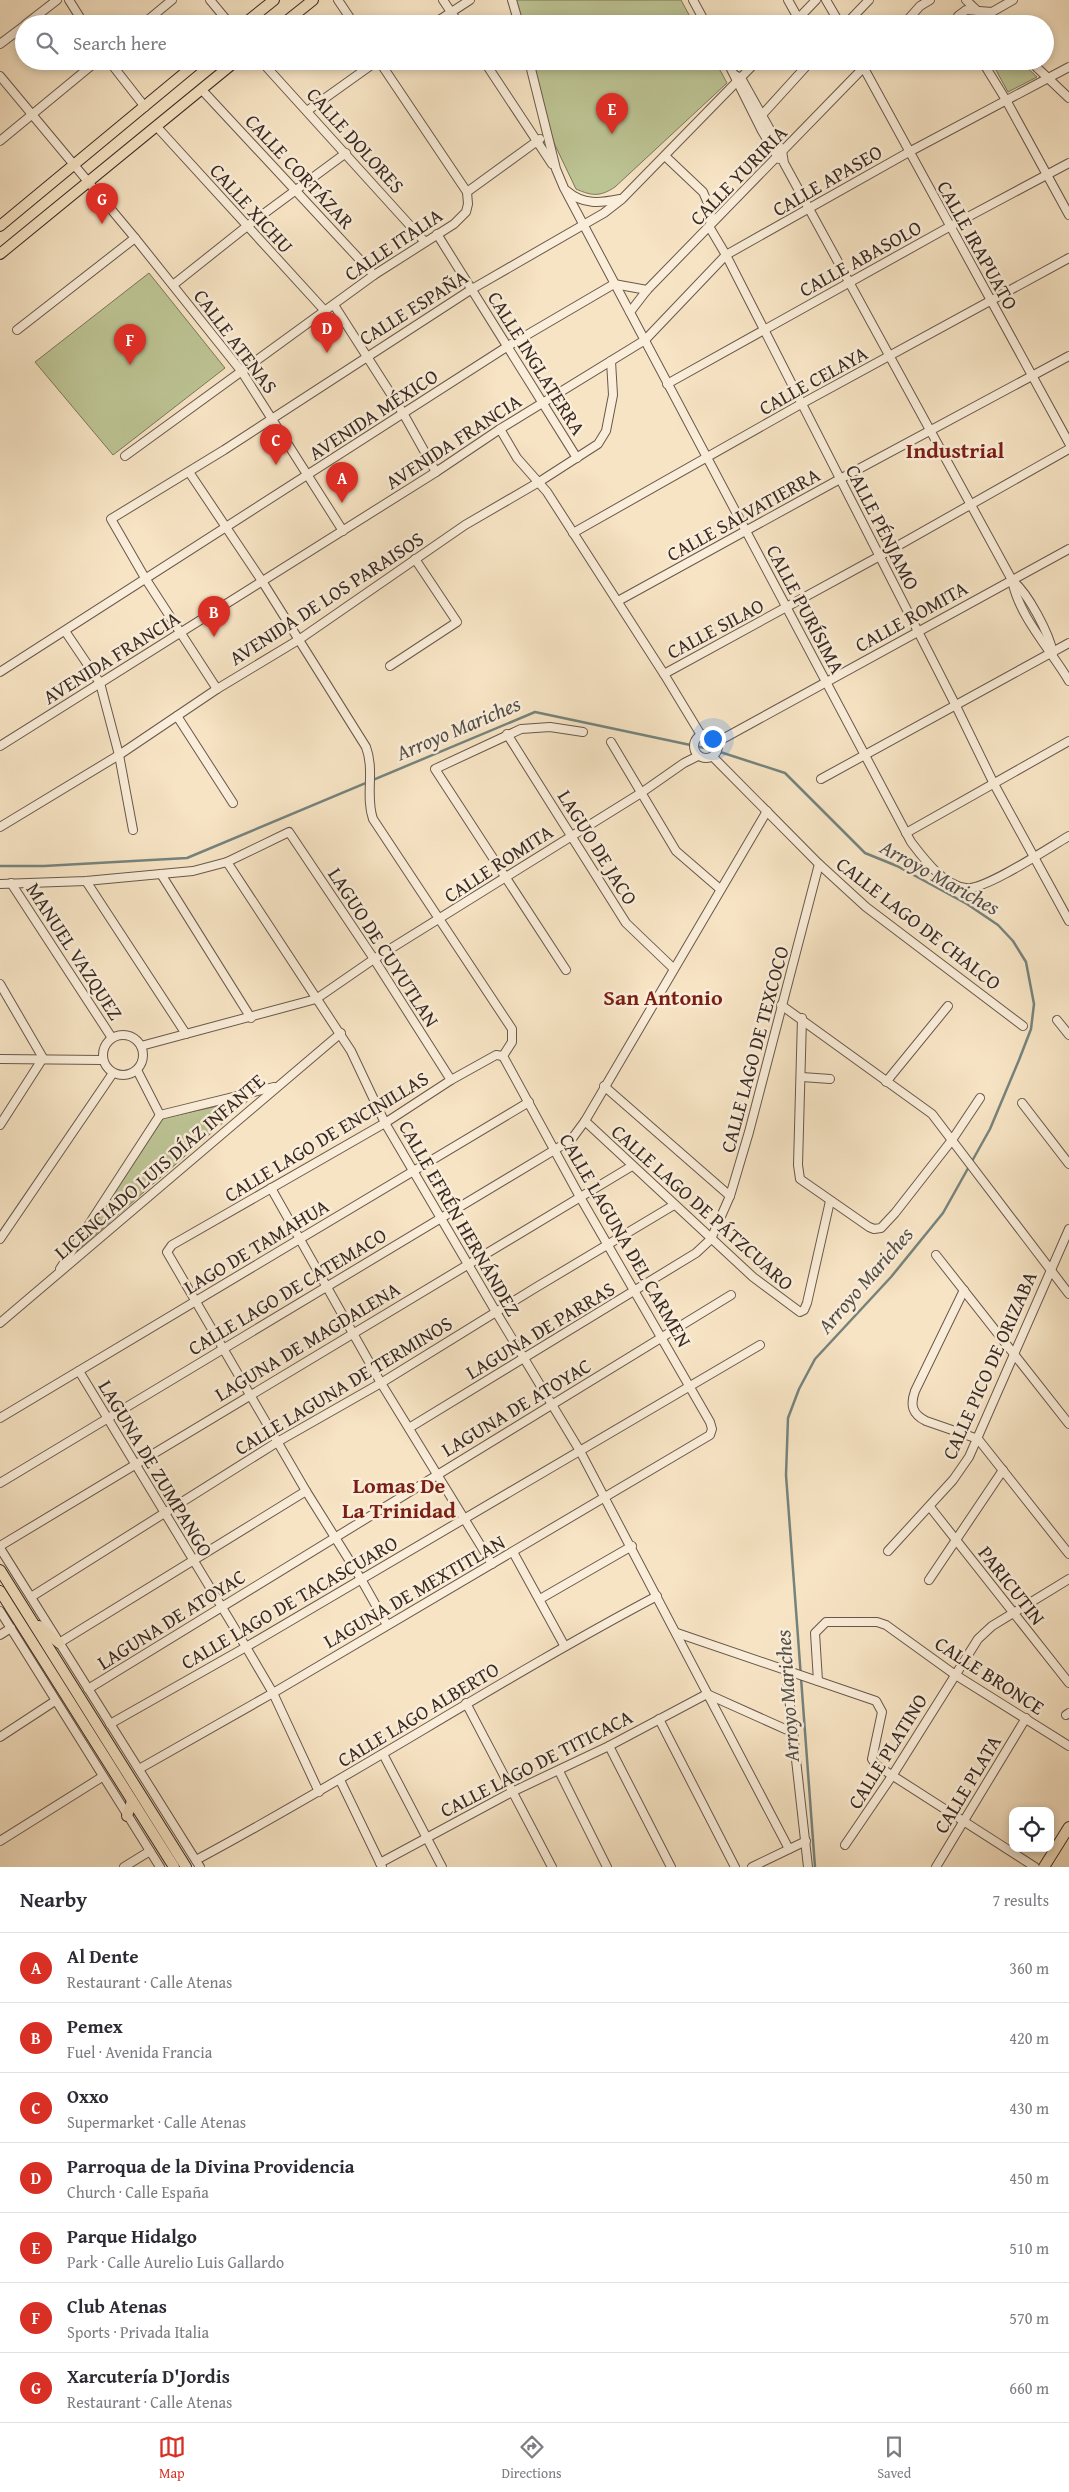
<!DOCTYPE html>
<html lang="en">
<head>
<meta charset="utf-8">
<style>
	:root { --surface:#fff; --page:#f7f7f7; --text:#2b2b33; --muted:#7c7c81; --line:#e1e1e2; --accent:#d93025 }
	body { margin:0; font-family:"Gentium Book Plus",serif; background:var(--page); color:var(--text) }
	.controls { position:absolute; right:15px; bottom:15px; display:grid; overflow:hidden; border-radius:10px; box-shadow:0 2px 8px #0003 }
	.controls button { width:45px; height:45px; display:grid; place-items:center; padding:0; border:0; border-bottom:1px solid var(--line); background:var(--surface); color:var(--text); font:25px sans-serif }
	.you { position:absolute; left:712px; top:738px; width:18px; height:18px; margin:-12px; border:4px solid #fff; border-radius:50%; background:#1a73e8; box-shadow:0 0 0 8px #1a73e833 }
	.badge { display:grid; place-items:center; width:32px; height:32px; border-radius:50%; background:var(--accent); color:#fff; font-size:16px; font-weight:700 }
	.pin { position:absolute; translate:-50% -41px; filter:drop-shadow(0 1px 2px #0008) }
	.pin::after { content:''; position:absolute; top:26px; width:18px; height:15px; background:inherit; clip-path:polygon(0 0,100% 0,50% 100%) }
	.list { margin:0; padding:0; list-style:none }
	h2 { display:flex; justify-content:space-between; align-items:center; height:65px; margin:0; padding:0 20px; font-size:21px }
	h2 small { font-size:16px; font-weight:400; color:var(--muted) }
	.list li { display:grid; grid-template-columns:32px 1fr auto; gap:15px; align-items:center; box-sizing:border-box; height:70px; padding:0 20px; border-top:1px solid var(--line) }
	.list b { display:block; font-size:19px; white-space:nowrap }
	.list p { margin:0; font-size:16px; white-space:nowrap; color:var(--muted) }
	.list em { font-size:16px; font-style:normal; color:var(--muted) }
	.icon { flex:none; width:28px; height:28px; fill:none; stroke:currentColor; stroke-width:2; stroke-linecap:round; stroke-linejoin:round }
	.map { position:relative; flex:none; width:1069px; height:1867px; overflow:hidden }
	.search { position:absolute; background:var(--surface); box-shadow:0 2px 8px #0003; left:15px; right:15px; top:15px; height:55px; display:flex; align-items:center; gap:12px; box-sizing:border-box; padding:0 18px; border-radius:28px; color:var(--muted); font-size:19px }
	.sheet { height:555px; background:var(--surface) }
	nav { display:flex; justify-content:space-around; align-items:center; box-sizing:border-box; height:70px; border-top:1px solid var(--line); background:var(--surface); font-size:14px; color:var(--muted) }
	nav a { display:grid; justify-items:center; gap:2px }
	nav .on { color:var(--accent) }
	.map>svg:first-child { display:block }
	.green { fill:#bdc494; stroke:#7a775c }
	.lines { fill:none; stroke-linecap:round; stroke-linejoin:round }
	.stream { stroke:#75837d; stroke-width:2.5 }
	.minor-casing { stroke:#68584c; stroke-width:10 }
	.major-casing { stroke:#382a24; stroke-width:12 }
	.minor { stroke:#faedd9; stroke-width:8 }
	.major { stroke:#f7e4c4; stroke-width:10 }
	.labels { text-anchor:middle; dominant-baseline:central; stroke-width:5; stroke-linejoin:round; paint-order:stroke }
	.street-label { font-size:20px; fill:#382a24; stroke:#faedd9 }
	.water-label { font-size:21px; font-style:italic; fill:#524f49; stroke:#faedd9 }
	.quarter-label { font-size:22px; font-weight:bold; fill:#7a1f14; stroke:#faedd9 }
</style>
</head>
<body>
<div class="map">
<svg width="1069" height="1867" viewBox="0 0 1069 1867">
	<rect width="100%" height="100%" fill="#f7e4c4"/>
	<filter id="stains"><feTurbulence type="fractalNoise" baseFrequency=".004" numOctaves="4"/><feColorMatrix values="0 0 0 0 .2 0 0 0 0 .09 0 0 0 0 .02 0 0 0 .5 -.17"/></filter>
	<radialGradient id="worn" r=".72"><stop offset=".6" stop-color="#630" stop-opacity="0"/><stop offset="1" stop-color="#630" stop-opacity=".3"/></radialGradient>
	<g class="green">
		<polygon points="515,0 681,0 694,24 521,24"/>
		<path d="M530 61H715L727 83 615 187C600 197 592 196 576 189L554 143Z"/>
		<polygon points="991,61 1020,61 1037,77 1008,92"/>
		<polygon points="149,273 225,368 113,455 35,362"/>
		<polygon points="250,1099 71,1256 154,1120"/>
	</g>
	<g class="lines">
		<polyline class="stream" points="0,866 44,866 187,858 535,712 714,750 785,773 865,853 897,866 967,904 998,925 1013,941 1026,962 1034,1004 1031,1029 1019,1060 990,1129 943,1213 891,1277 815,1359 799,1389 788,1418 786,1475 815,1867"/>
		<defs>
			<g id="minor">
				<polyline points="69,0 84,24"/>
				<polyline points="210,0 230,24"/>
				<polyline points="338,0 354,24"/>
				<polyline points="443,0 459,24"/>
				<polyline points="512,0 519,24"/>
				<polyline points="693,0 706,24"/>
				<polyline points="788,0 798,18"/>
				<polyline points="826,0 840,24"/>
				<polyline points="966,0 991,24"/>
				<polyline points="26,24 57,0"/>
				<polyline points="143,24 172,0"/>
				<polyline points="433,24 470,0"/>
				<polyline points="793,24 816,0"/>
				<polyline points="846,24 869,0"/>
				<polyline points="904,24 920,6 930,0"/>
				<polyline points="959,24 958,16 966,10 992,12 1013,0"/>
				<polyline points="0,44 24,26"/>
				<polyline points="109,61 145,107"/>
				<polyline points="261,61 425,242"/>
				<polyline points="484,61 552,164"/>
				<path d="M529 61 556 169 564 188 911 842C924 859 943 885 966 888 984 891 1050 847 1069 836"/>
				<polyline points="727,61 762,131 779,159"/>
				<polyline points="860,61 1069,443"/>
				<polyline points="982,61 1006,100 1069,215"/>
				<polyline points="1030,61 1069,98"/>
				<path d="M735 75 741 78 782 151 784 163 1012 580C1019 617 1051 650 1069 681"/>
				<polyline points="0,76 135,238 242,372 343,531"/>
				<polyline points="202,90 374,275"/>
				<polyline points="307,111 377,61"/>
				<polyline points="761,116 811,61"/>
				<polyline points="157,127 325,311"/>
				<polyline points="0,141 97,61"/>
				<polyline points="665,156 703,192 711,210 710,228 726,255 956,706 994,784 1069,921"/>
				<path d="M567 191C583 205 600 203 620 199"/>
				<polyline points="467,192 540,139"/>
				<polyline points="437,234 577,458"/>
				<polyline points="173,285 246,227 346,153"/>
				<polyline points="334,305 403,413 436,472"/>
				<polyline points="630,312 647,290 870,61"/>
				<polyline points="17,330 135,238"/>
				<polyline points="667,384 949,227 1069,163"/>
				<polyline points="500,429 517,458 547,492 664,674 701,735"/>
				<polyline points="125,456 374,275 454,224 466,212 468,204 467,192 379,61"/>
				<path d="M189 472 262 581 366 747C375 771 365 796 373 819L512 1029V1042L503 1056"/>
				<polyline points="573,533 801,404 1069,258"/>
				<path d="M1012 580C1028 593 1049 633 1053 653"/>
				<polyline points="618,601 840,479 1069,356"/>
				<polyline points="65,631 100,683 119,755 133,830"/>
				<polyline points="390,666 457,622 415,559"/>
				<polyline points="0,672 508,346 614,284 647,290"/>
				<polyline points="664,674 878,557 1069,449"/>
				<polyline points="217,689 145,578 111,519 224,450 472,289 604,213 622,199 757,61"/>
				<polyline points="177,716 233,803"/>
				<circle cx="706" cy="746" r="12"/>
				<polyline points="507,734 626,923 673,968"/>
				<polyline points="611,742 676,851 720,889"/>
				<polyline points="717,742 1069,549"/>
				<polyline points="0,746 436,472 500,429 645,340 726,255 909,152 1069,67"/>
				<polyline points="713,757 819,864 866,907 1023,1026"/>
				<polyline points="821,779 1069,643"/>
				<polyline points="0,827 119,755 217,689 300,639 465,525 539,482 598,444 606,431 613,395 611,361"/>
				<polyline points="906,833 1069,741"/>
				<polyline points="227,862 351,1051 385,1123 496,1312 580,1451 789,1849"/>
				<polyline points="161,874 251,1018"/>
				<polyline points="86,881 186,1034"/>
				<polyline points="11,883 112,1038"/>
				<polyline points="0,884 86,881 193,871 227,862 289,832 374,959 451,1080"/>
				<polyline points="566,970 435,769 521,729 550,727 583,732"/>
				<polyline points="0,984 43,1058"/>
				<polyline points="781,1005 932,1114 1069,1294"/>
				<polyline points="802,1018 798,1165 800,1179 869,1227 874,1229 881,1228 895,1213 952,1140 980,1098"/>
				<polyline points="1057,1020 1069,1035"/>
				<circle cx="123" cy="1055" r="20"/>
				<polyline points="141,1046 316,999 374,959 641,793 684,763 698,756"/>
				<polyline points="0,1059 103,1060"/>
				<polyline points="137,1070 160,1115"/>
				<polyline points="802,1077 830,1079"/>
				<polyline points="886,1082 948,1006"/>
				<polyline points="604,1086 730,1196"/>
				<polyline points="1022,1103 1069,1164"/>
				<polyline points="160,1115 274,1087"/>
				<polyline points="585,1121 753,1277 800,1312 804,1310 807,1303 830,1201"/>
				<polyline points="0,1125 43,1058"/>
				<polyline points="271,1188 381,1383 492,1564"/>
				<polyline points="0,1239 113,1073"/>
				<polyline points="936,1255 1069,1424"/>
				<polyline points="60,1269 160,1115"/>
				<path d="M964 1290 915 1391C910 1405 912 1414 926 1421L978 1439 1069 1554"/>
				<polyline points="0,1323 341,1033"/>
				<polyline points="79,1371 246,1647 273,1693 319,1792"/>
				<polyline points="0,1418 529,1102"/>
				<polyline points="409,1428 696,1253 711,1239 730,1196 749,1132 819,864"/>
				<polyline points="0,1483 571,1140 585,1121 767,811"/>
				<polyline points="930,1507 1069,1683"/>
				<polyline points="0,1546 632,1166"/>
				<polyline points="0,1548 200,1867"/>
				<polyline points="888,1551 953,1480 969,1457 1069,1229"/>
				<polyline points="513,1552 564,1645"/>
				<polyline points="929,1580 1003,1470"/>
				<polyline points="31,1597 279,1441 381,1383 535,1288 674,1205"/>
				<polyline points="540,1599 632,1546"/>
				<polyline points="0,1611 160,1867"/>
				<polyline points="387,1625 361,1579 306,1491 167,1252 172,1245 385,1123 451,1080 496,1055 503,1056"/>
				<polyline points="677,1633 876,1701 882,1712 872,1759 876,1765 1035,1867"/>
				<polyline points="0,1635 11,1628"/>
				<polyline points="59,1643 306,1491"/>
				<polyline points="786,1670 808,1867"/>
				<polyline points="818,1681 815,1633 826,1622 877,1622 886,1625 954,1674 1069,1746"/>
				<polyline points="88,1689 731,1295"/>
				<polyline points="707,1694 794,1733"/>
				<polyline points="466,1703 552,1867"/>
				<polyline points="1066,1715 1069,1713"/>
				<polyline points="659,1719 735,1867"/>
				<polyline points="110,1724 246,1647 760,1345"/>
				<polyline points="0,1737 55,1701"/>
				<polyline points="609,1746 671,1867"/>
				<polyline points="383,1754 442,1867"/>
				<polyline points="139,1769 273,1693 710,1435 712,1429 710,1422 580,1197 503,1056"/>
				<polyline points="559,1771 607,1867"/>
				<polyline points="340,1780 382,1867"/>
				<polyline points="0,1841 102,1777"/>
				<polyline points="845,1845 892,1776 978,1639 992,1626 1069,1579"/>
				<path d="M196 1860C352 1777 500 1679 657 1596"/>
				<polyline points="380,1863 512,1792 609,1746 707,1694"/>
				<polyline points="124,1867 150,1851"/>
				<polyline points="752,1867 806,1841"/>
				<polyline points="936,1867 1026,1718"/>
			</g>
			<g id="major">
				<polyline points="244,24 274,0"/>
				<polyline points="283,24 313,0"/>
				<polyline points="0,226 199,61"/>
				<polyline points="0,254 236,61"/>
				<polyline points="0,1570 186,1867"/>
				<polyline points="0,1591 174,1867"/>
				<polyline points="39,1626 59,1643"/>
				<polyline points="127,1816 132,1801"/>
				<polyline points="1044,1867 1069,1827"/>
			</g>
		</defs>
		<use href="#minor" class="minor-casing"/>
		<use href="#major" class="major-casing"/>
		<use href="#minor" class="minor"/>
		<use href="#major" class="major"/>
	</g>
	<g class="labels">
		<g class="street-label">
			<text transform="translate(356 140) rotate(48)">CALLE DOLORES</text>
			<text transform="translate(300 171) rotate(47)">CALLE CORTÁZAR</text>
			<text transform="translate(738 175) rotate(-46)">CALLE YURIRIA</text>
			<text transform="translate(827 180) rotate(-30)">CALLE APASEO</text>
			<text transform="translate(252 208) rotate(48)">CALLE XICHU</text>
			<text transform="translate(393 244) rotate(-34)">CALLE ITALIA</text>
			<text transform="translate(978 245) rotate(61)">CALLE IRAPUATO</text>
			<text transform="translate(860 258) rotate(-29)">CALLE ABASOLO</text>
			<text transform="translate(413 307) rotate(-32)">CALLE ESPAÑA</text>
			<text transform="translate(236 341) rotate(53)">CALLE ATENAS</text>
			<text transform="translate(537 363) rotate(58)">CALLE INGLATERRA</text>
			<text transform="translate(813 380) rotate(-29)">CALLE CELAYA</text>
			<text transform="translate(373 414) rotate(-33)">AVENIDA MÉXICO</text>
			<text transform="translate(453 441) rotate(-33)">AVENIDA FRANCIA</text>
			<text transform="translate(743 514) rotate(-29)">CALLE SALVATIERRA</text>
			<text transform="translate(883 527) rotate(63)">CALLE PÉNJAMO</text>
			<text transform="translate(326 598) rotate(-33)">AVENIDA DE LOS PARAISOS</text>
			<text transform="translate(806 609) rotate(62)">CALLE PURÍSIMA</text>
			<text transform="translate(911 616) rotate(-29)">CALLE ROMITA</text>
			<text transform="translate(715 628) rotate(-28)">CALLE SILAO</text>
			<text transform="translate(111 657) rotate(-32)">AVENIDA FRANCIA</text>
			<text transform="translate(598 847) rotate(58)">LAGUO DE JACO</text>
			<text transform="translate(498 863) rotate(-33)">CALLE ROMITA</text>
			<text transform="translate(919 923) rotate(38)">CALLE LAGO DE CHALCO</text>
			<text transform="translate(384 947) rotate(57)">LAGUO DE CUYUTLAN</text>
			<text transform="translate(75 951) rotate(57)">MANUEL VAZQUEZ</text>
			<text transform="translate(754 1049) rotate(-75)">CALLE LAGO DE TEXCOCO</text>
			<text transform="translate(326 1136) rotate(-31)">CALLE LAGO DE ENCINILLAS</text>
			<text transform="translate(159 1166) rotate(-41)">LICENCIADO LUIS DÍAZ INFANTE</text>
			<text transform="translate(703 1207) rotate(42)">CALLE LAGO DE PÁTZCUARO</text>
			<text transform="translate(460 1218) rotate(60)">CALLE EFRÉN HERNÁNDEZ</text>
			<text transform="translate(626 1240) rotate(60)">CALLE LAGUNA DEL CARMEN</text>
			<text transform="translate(256 1246) rotate(-31)">LAGO DE TAMAHUA</text>
			<text transform="translate(287 1291) rotate(-31)">CALLE LAGO DE CATEMACO</text>
			<text transform="translate(540 1330) rotate(-31)">LAGUNA DE PARRAS</text>
			<text transform="translate(307 1341) rotate(-31)">LAGUNA DE MAGDALENA</text>
			<text transform="translate(989 1365) rotate(-66)">CALLE PICO DE ORIZABA</text>
			<text transform="translate(343 1385) rotate(-31)">CALLE LAGUNA DE TERMINOS</text>
			<text transform="translate(516 1407) rotate(-31)">LAGUNA DE ATOYAC</text>
			<text transform="translate(156 1468) rotate(59)">LAGUNA DE ZUMPANGO</text>
			<text transform="translate(1012 1585) rotate(52)">PARICUTIN</text>
			<text transform="translate(414 1591) rotate(-30)">LAGUNA DE MEXTITLAN</text>
			<text transform="translate(289 1602) rotate(-30)">CALLE LAGO DE TACASCUARO</text>
			<text transform="translate(171 1619) rotate(-32)">LAGUNA DE ATOYAC</text>
			<text transform="translate(990 1675) rotate(33)">CALLE BRONCE</text>
			<text transform="translate(418 1714) rotate(-31)">CALLE LAGO ALBERTO</text>
			<text transform="translate(887 1751) rotate(-58)">CALLE PLATINO</text>
			<text transform="translate(536 1763) rotate(-27)">CALLE LAGO DE TITICACA</text>
			<text transform="translate(967 1784) rotate(-59)">CALLE PLATA</text>
		</g>
		<g class="water-label">
			<text transform="translate(458 728) rotate(-23)">Arroyo Mariches</text>
			<text transform="translate(940 877) rotate(29)">Arroyo Mariches</text>
			<text transform="translate(865 1280) rotate(-49)">Arroyo Mariches</text>
			<text transform="translate(787 1696) rotate(-94)">Arroyo Mariches</text>
		</g>
		<g class="quarter-label">
			<text x="955" y="450">Industrial</text>
			<text x="663" y="997">San Antonio</text>
			<text x="399" y="1485">Lomas De<tspan x="399" dy="25">La Trinidad</tspan></text>
		</g>
	</g>
	<rect width="100%" height="100%" filter="url(#stains)"/>
	<rect width="100%" height="100%" fill="url(#worn)"/>
</svg>
<div class="controls">
<button><svg class="icon" aria-label="locate" viewBox="0 0 24 24"><circle cx="12" cy="12" r="6"/><path d="M12 2v4M12 18v4M2 12h4M18 12h4"/></svg></button>
</div>
<div class="you"></div>
<div class="pin badge" style="left:342px;top:503px">A</div>
<div class="pin badge" style="left:214px;top:637px">B</div>
<div class="pin badge" style="left:276px;top:465px">C</div>
<div class="pin badge" style="left:327px;top:353px">D</div>
<div class="pin badge" style="left:612px;top:134px">E</div>
<div class="pin badge" style="left:130px;top:365px">F</div>
<div class="pin badge" style="left:102px;top:224px">G</div>
<div class="search"><svg class="icon" aria-label="search" viewBox="0 0 24 24"><circle cx="10" cy="10" r="6"/><path d="M15 15l6 6"/></svg>Search here</div>
</div>
<section class="sheet">
<h2>Nearby<small>7 results</small></h2>
<ul class="list">
<li><span class="badge">A</span><div><b>Al Dente</b><p>Restaurant · Calle Atenas</p></div><em>360 m</em></li>
<li><span class="badge">B</span><div><b>Pemex</b><p>Fuel · Avenida Francia</p></div><em>420 m</em></li>
<li><span class="badge">C</span><div><b>Oxxo</b><p>Supermarket · Calle Atenas</p></div><em>430 m</em></li>
<li><span class="badge">D</span><div><b>Parroqua de la Divina Providencia</b><p>Church · Calle España</p></div><em>450 m</em></li>
<li><span class="badge">E</span><div><b>Parque Hidalgo</b><p>Park · Calle Aurelio Luis Gallardo</p></div><em>510 m</em></li>
<li><span class="badge">F</span><div><b>Club Atenas</b><p>Sports · Privada Italia</p></div><em>570 m</em></li>
<li><span class="badge">G</span><div><b>Xarcutería D'Jordis</b><p>Restaurant · Calle Atenas</p></div><em>660 m</em></li>
</ul>
</section>
<nav>
<a class="on"><svg class="icon" aria-label="map" viewBox="0 0 24 24"><path d="M3 6l6-2 6 2 6-2v14l-6 2-6-2-6 2zM9 4v14M15 6v14"/></svg>Map</a>
<a><svg class="icon" aria-label="directions" viewBox="0 0 24 24"><path d="M12 3l9 9-9 9-9-9zM9 14v-3h6M13 9l2 2-2 2"/></svg>Directions</a>
<a><svg class="icon" aria-label="saved" viewBox="0 0 24 24"><path d="M7 4h10v16l-5-4-5 4z"/></svg>Saved</a>
</nav>
</body>
</html>
